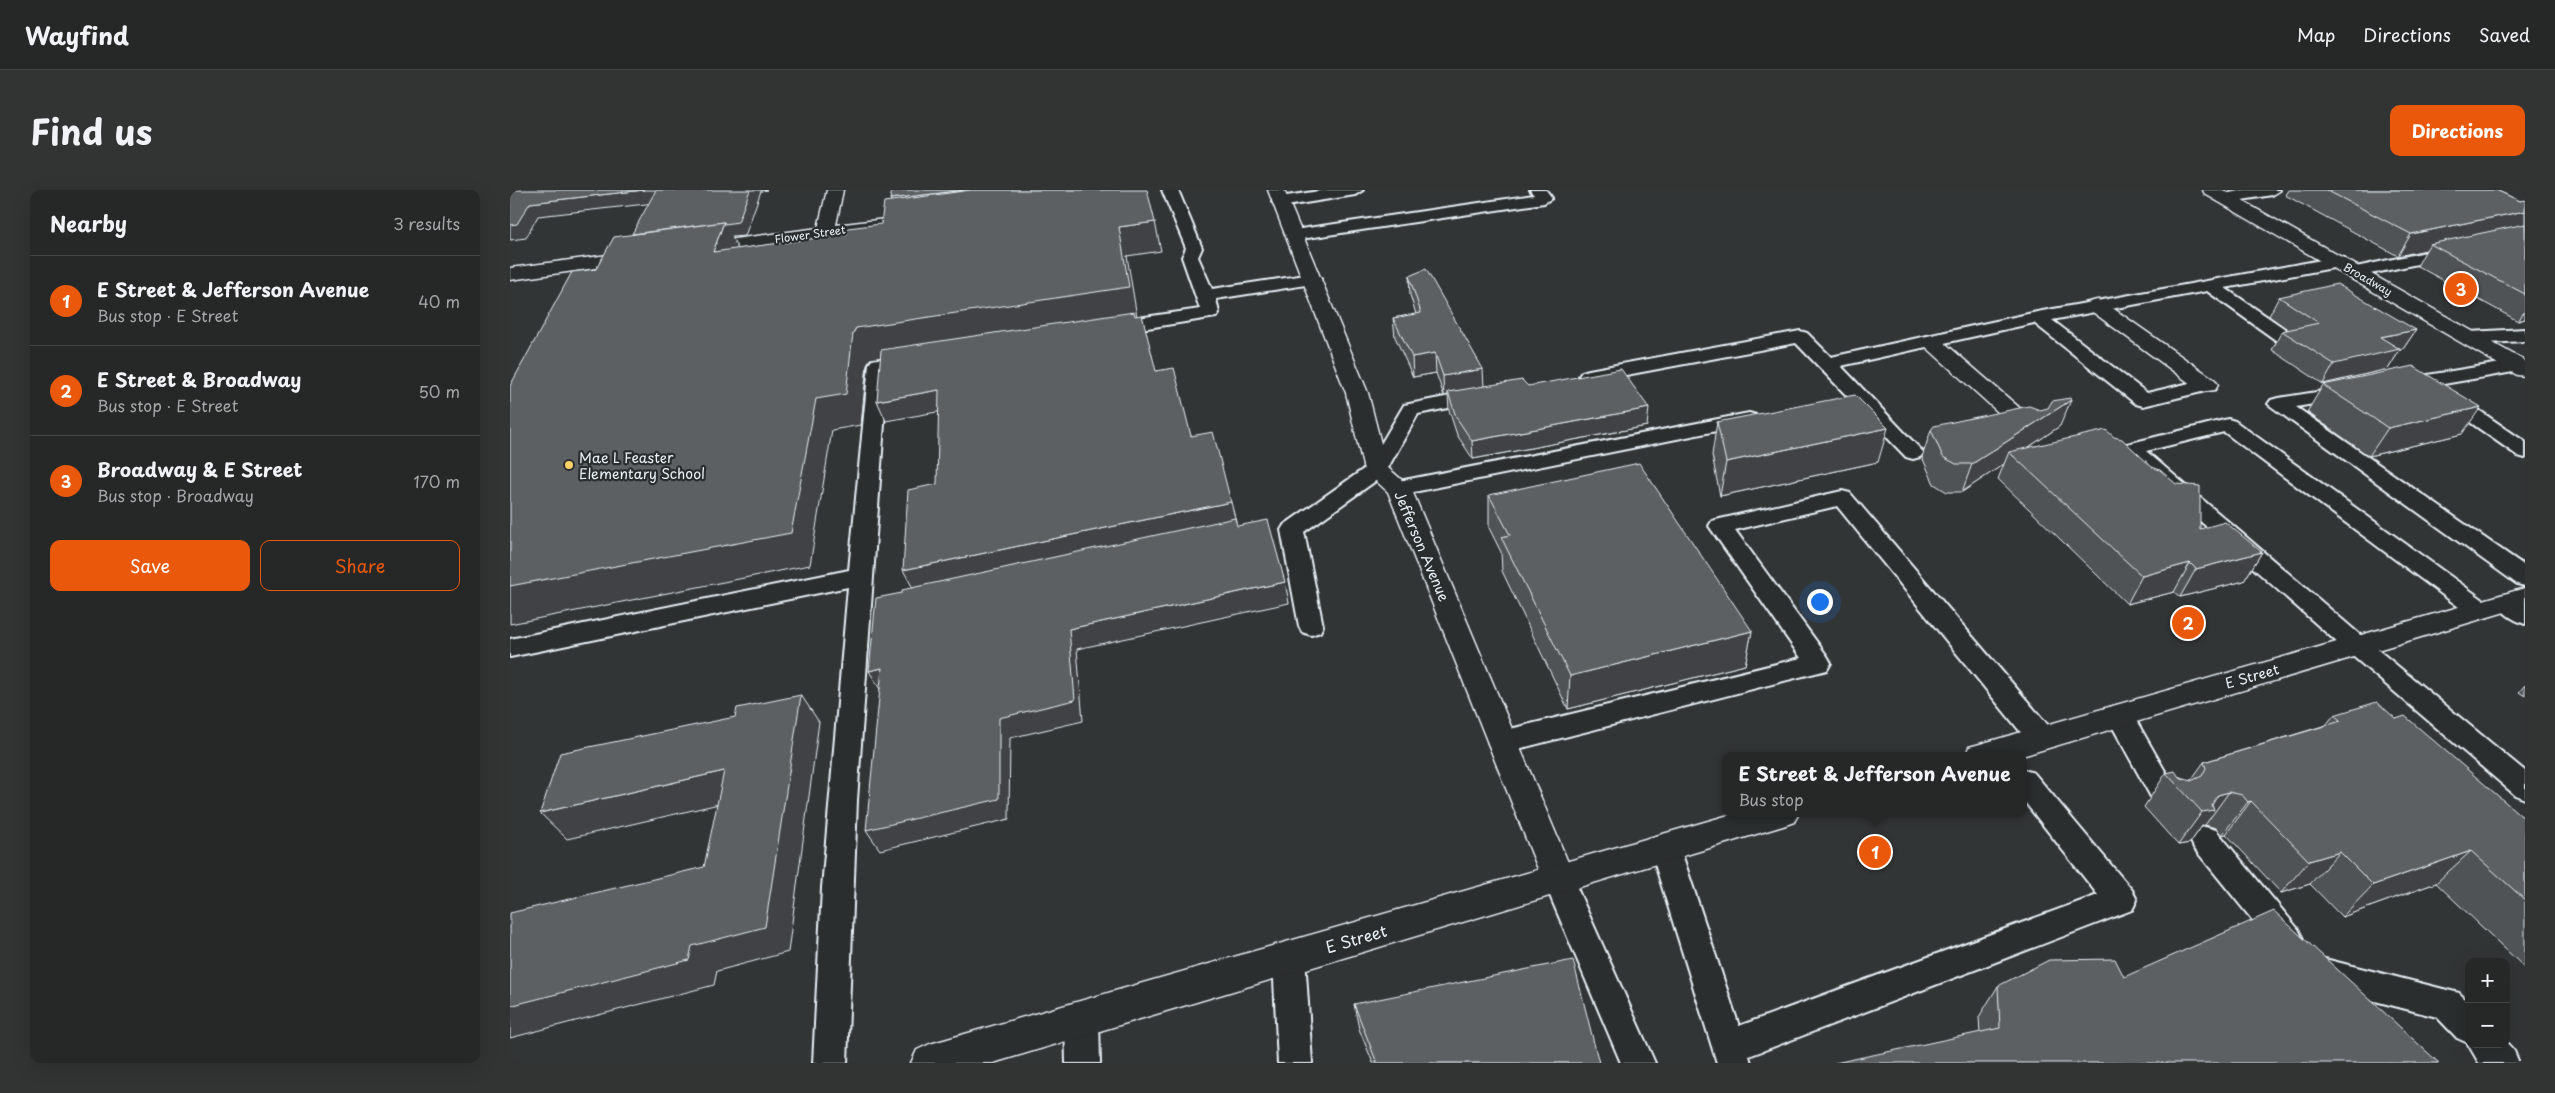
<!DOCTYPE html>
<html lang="en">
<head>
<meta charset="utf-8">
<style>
	:root { --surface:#262828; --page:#323434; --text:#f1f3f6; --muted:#a4a6a8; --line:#424445; --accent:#ea580c }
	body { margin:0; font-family:"Playpen Sans",sans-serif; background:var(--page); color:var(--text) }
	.controls { position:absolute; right:15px; bottom:15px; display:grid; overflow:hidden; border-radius:10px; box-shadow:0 5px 20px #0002 }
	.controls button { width:45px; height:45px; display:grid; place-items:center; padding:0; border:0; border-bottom:1px solid var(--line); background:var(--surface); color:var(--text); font:25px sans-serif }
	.you { position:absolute; left:1309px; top:411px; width:18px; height:18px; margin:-12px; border:4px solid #fff; border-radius:50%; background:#1a73e8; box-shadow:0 0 0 8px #1a73e833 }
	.badge { display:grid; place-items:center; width:32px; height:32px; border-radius:50%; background:var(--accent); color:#fff; font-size:16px; font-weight:700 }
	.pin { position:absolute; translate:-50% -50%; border:2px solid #fff; box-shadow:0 1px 5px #0006 }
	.popup { position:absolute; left:1212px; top:562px; width:305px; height:65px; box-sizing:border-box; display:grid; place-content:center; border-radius:10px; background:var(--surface); filter:drop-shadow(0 1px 4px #0005); font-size:16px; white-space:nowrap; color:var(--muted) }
	.popup b { font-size:19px; color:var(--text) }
	.popup::after { content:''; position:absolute; left:50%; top:100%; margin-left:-10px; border:10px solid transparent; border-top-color:var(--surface) }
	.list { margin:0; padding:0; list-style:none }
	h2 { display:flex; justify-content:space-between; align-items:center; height:65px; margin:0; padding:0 20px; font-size:21px }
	h2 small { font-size:16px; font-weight:400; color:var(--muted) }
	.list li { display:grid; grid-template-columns:32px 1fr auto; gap:15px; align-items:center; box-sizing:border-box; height:90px; padding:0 20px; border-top:1px solid var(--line) }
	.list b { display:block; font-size:19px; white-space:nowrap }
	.list p { margin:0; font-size:16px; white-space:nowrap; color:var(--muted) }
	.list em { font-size:16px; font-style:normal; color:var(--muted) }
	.actions { display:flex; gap:10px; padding:15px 20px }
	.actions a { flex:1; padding:11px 0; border:1px solid var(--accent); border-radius:10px; text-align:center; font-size:18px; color:var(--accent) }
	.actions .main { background:var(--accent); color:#fff }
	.map { position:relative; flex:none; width:2015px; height:873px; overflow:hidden; border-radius:10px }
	header { display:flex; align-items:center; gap:30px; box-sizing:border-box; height:70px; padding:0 25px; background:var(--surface); border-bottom:1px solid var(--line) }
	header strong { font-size:24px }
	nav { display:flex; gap:28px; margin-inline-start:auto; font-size:18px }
	.intro { display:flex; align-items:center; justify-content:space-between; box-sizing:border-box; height:120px; padding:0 30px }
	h1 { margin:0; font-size:35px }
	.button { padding:12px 22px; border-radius:10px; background:var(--accent); color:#fff; font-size:18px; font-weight:700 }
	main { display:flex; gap:30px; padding:0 30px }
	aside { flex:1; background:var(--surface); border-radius:10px; box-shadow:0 5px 20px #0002 }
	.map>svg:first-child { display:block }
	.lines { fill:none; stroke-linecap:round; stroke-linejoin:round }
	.lane-casing { stroke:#e8f1f8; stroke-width:4 }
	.street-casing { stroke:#e8f1f8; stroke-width:3 }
	.primary-casing { stroke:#e8f1f8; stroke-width:3 }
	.lane { fill:#2a2d2e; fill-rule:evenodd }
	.street { fill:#2a2d2e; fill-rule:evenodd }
	.primary { fill:#2a2d2e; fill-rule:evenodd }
	.wall { fill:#4f5355; stroke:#e8f1f8 }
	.shaded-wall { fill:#404345; stroke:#e8f1f8 }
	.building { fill:#5c6063; stroke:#e8f1f8 }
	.poi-dot { fill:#ffd166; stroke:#2a2d2e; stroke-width:2 }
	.labels { text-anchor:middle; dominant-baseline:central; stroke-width:4.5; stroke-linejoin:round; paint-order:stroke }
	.far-street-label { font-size:11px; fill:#e8f1f8; stroke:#2a2d2e }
	.poi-label { font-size:14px; fill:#e8f1f8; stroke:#2a2d2e; text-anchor:start }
	.street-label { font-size:14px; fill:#e8f1f8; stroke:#2a2d2e }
	.near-street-label { font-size:16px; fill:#e8f1f8; stroke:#2a2d2e }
</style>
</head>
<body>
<header>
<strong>Wayfind</strong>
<nav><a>Map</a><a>Directions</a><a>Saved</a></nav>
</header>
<div class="intro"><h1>Find us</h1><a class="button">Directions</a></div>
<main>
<aside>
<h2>Nearby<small>3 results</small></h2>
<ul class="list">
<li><span class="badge">1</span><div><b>E Street &amp; Jefferson Avenue</b><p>Bus stop · E Street</p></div><em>40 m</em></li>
<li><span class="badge">2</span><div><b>E Street &amp; Broadway</b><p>Bus stop · E Street</p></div><em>50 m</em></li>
<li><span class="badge">3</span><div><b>Broadway &amp; E Street</b><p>Bus stop · Broadway</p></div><em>170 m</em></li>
</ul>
<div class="actions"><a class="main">Save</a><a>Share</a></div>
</aside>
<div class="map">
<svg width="2015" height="873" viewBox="0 0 2015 873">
	<rect width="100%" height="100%" fill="#323536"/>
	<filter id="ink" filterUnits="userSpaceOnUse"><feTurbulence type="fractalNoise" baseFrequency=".02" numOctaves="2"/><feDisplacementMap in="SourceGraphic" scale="10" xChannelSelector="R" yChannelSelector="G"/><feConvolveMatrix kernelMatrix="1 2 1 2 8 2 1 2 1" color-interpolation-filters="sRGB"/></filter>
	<g filter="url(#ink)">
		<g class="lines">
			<defs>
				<g id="lane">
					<polygon points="652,0 668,0 692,58 688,67 702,99 802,84 808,85 811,89 808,93 802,94 706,109 709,123 706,127 700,128 600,144 594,142 591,138 594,134 600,132 690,119 672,67 676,58"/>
					<polygon points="816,0 853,0 845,5 770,17 762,12 770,7"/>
					<polygon points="1020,0 1036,0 1042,8 1034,13 784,50 776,45 784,40 1024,5"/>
					<polygon points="1734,0 1770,0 1762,5 1714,13 1706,8 1709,5"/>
					<polygon points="1944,56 1950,57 1952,61 1950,65 1846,87 1840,86 1837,82 1840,78 1846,77"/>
					<polygon points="1828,67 1834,68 1836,72 1834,76 1715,98 1781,143 1783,147 1781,151 1767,151 1697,101 1542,130 1637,203 1697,189 1704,191 1707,195 1704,199 1633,216 1626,214 1524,133 1331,176 1410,259 1414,263 1410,267 1403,269 1396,267 1286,153 1079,192 1072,190 1069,186 1072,182 1079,180 1290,141 1297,143 1321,167 1527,122"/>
					<polygon points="2015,139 2015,151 1959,154 1952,152 1950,148 1952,144 1959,142"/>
					<polygon points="402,163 409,165 412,169 409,173 378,178 347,610 337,873 303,873 312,698 338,397 0,467 0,449 339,380 359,174 362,170"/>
					<polygon points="2009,170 2015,172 2015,180 1893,201 1886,199 1883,195 1886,191 1893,189"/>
					<polygon points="1838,197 1845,199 1848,203 1845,207 1786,217 2015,376 2015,396 2007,394 1758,214 1761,210 1768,208"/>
					<polygon points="971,200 978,202 981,206 978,210 908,224 874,285 794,342 813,436 810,442 801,445 792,442 789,436 771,340 774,335 858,276 894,215"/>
					<polygon points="1937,201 1944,203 2015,252 2015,268 2008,266 1930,211 1927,207 1930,203"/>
					<polygon points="1239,223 1246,225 1249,229 1246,233 889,305 881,303 878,298 881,293 889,291"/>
					<polygon points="1718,229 1725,231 1979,414 1982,420 1979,426 1970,429 1961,426 1714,242 1636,261 1856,450 2015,581 2015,609 2005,605 1838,462 1609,259 1613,255"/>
					<polygon points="1332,301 1340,303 1542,540 1546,548 1542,556 1532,559 1522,556 1327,316 1225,340 1317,466 1321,473 1317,480 992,563 982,560 978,552 982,544 992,541 1291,468 1199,336 1202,331 1210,329"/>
					<path d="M1998 404 2015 412V434C2003 430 1992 423 1986 412L1989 406Z"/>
					<polygon points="1609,515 1619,518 1667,602 1671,610 1667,618 1657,622 1647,618 1596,525 1599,518"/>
					<polygon points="1514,580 1524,583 1622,700 1627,710 1622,720 1239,866 1241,873 1207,873 1140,658 1144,649 1155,645 1166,649 1170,658 1229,836 1588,705 1514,611"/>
					<polygon points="1695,637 1706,640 1788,739 1793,749 1788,759 1777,763 1766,759 1684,658 1680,649 1684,640"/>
					<polygon points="1048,676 1059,680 1145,873 1111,873 1033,689 1037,680"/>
					<polygon points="779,753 790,758 795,768 802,873 768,873 763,768 768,758"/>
					<polygon points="1807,767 1949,803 1959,813 1959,854 1996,854 1996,852 2004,861 2009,873 1969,873 1958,854 1958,853 1947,848 1927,827 1795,793 1791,782 1795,771"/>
					<polygon points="572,813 584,818 589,829 590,873 556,873 555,829 560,818"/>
				</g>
				<g id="street">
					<polygon points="317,0 333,0 326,35 375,29 381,30 384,34 381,38 375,39 187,64 181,63 178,59 181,55 187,54 308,38"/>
					<polygon points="758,0 774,0 858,203 877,277 901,298 1065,689 1060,699 1048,704 1036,699 878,302 854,280 836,203"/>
					<polygon points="128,61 135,63 137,67 135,71 0,90 0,78"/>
					<polygon points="1587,110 1594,112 1705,190 1708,195 1705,200 1697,201 1689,200 1580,120 1577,116 1580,112"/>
					<polygon points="1422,146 1429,148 1527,233 1530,238 1527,243 1519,245 1511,243 1415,156 1412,152 1415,148"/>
				</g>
				<g id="primary">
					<polygon points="1693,0 1713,0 2015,171 2015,186 2007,185 1695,4"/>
					<polygon points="2015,398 2015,416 1512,566 1455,566 1459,557 1470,554"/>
					<polygon points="1226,623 1289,623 1284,632 1273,636 483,873 401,873 407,860 420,854"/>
				</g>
			</defs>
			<use href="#lane" class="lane-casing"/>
			<use href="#street" class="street-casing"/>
			<use href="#primary" class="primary-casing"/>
			<use href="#lane" class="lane"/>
			<use href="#street" class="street"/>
			<use href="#primary" class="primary"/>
		</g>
		<g class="wall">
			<polygon points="1778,0 1986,0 2010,11 2015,10 2015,129 2008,131 1907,76 1916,60 1888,66 1775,5"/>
			<polygon points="899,86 974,196 1018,196 1137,236 963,269 947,245 939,220 938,205 934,206 926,183 903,187 885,147 883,128 906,124 900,105"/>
			<polygon points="1769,107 1906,140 1893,159 1890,160 1878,179 1813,194 1762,160 1772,141 1779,140 1759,126"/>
			<polygon points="1813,195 1952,244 1859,266 1797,222"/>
			<polygon points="1207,232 1368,272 1210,306 1202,265"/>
			<polygon points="1550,236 1519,257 1690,339 1752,362 1734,391 1670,407 1664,402 1617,414 1488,289 1494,274 1452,302 1437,302 1424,294 1412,267 1421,240"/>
			<polygon points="979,305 1242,441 1235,475 1058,519 992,381 991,362 979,338"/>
			<polygon points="2015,495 2015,506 2009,502"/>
			<polygon points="1824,525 1886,529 2015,629 2015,778 1926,693 1832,727 1800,694 1771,703 1716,644 1712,645 1706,638 1695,635 1692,636 1680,653 1668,655 1634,617 1656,583 1681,590 1694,572 1816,535"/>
			<polygon points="1614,787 1929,873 1470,843 1469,827 1488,796"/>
			<polygon points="844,814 1089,873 863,873 849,839"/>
		</g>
		<g class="shaded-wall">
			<polygon points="134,0 147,0 154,12 28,26 16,48 0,50 0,35 20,13"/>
			<polygon points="240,0 257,0 251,1 235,46 222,47 229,61 203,62 214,32"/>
			<polygon points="454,0 578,0 387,25 380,9"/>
			<polygon points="2015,21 2015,40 1920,54 1916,60 1888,66 1901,44"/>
			<polygon points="645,32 651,61 617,66 627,127 360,169 357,174 351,235 322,240 300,375 0,434 0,396 306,209 346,138 609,37"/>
			<polygon points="2015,121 2015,129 2008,131"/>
			<polygon points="1906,140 1893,159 1890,160 1878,179 1813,194 1824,174 1870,147"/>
			<polygon points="925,163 926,183 903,187 902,167"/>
			<polygon points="973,179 974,198 938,202 938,205 934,206 933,186"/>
			<polygon points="429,200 438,220 376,231 367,211"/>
			<polygon points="1561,210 1550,236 1504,267 1499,262 1494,274 1452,302 1462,274"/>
			<polygon points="1971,217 1952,244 1859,266 1878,238"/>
			<polygon points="1139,218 1137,236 963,269 962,251"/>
			<polygon points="1378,238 1368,272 1210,306 1216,272"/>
			<polygon points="721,312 726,332 404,400 393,380"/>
			<polygon points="1752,362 1734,391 1670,407 1686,379"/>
			<polygon points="1680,373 1664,402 1617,414 1632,386"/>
			<polygon points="775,392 779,413 567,459 573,531 500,548 499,629 370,660 356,640 559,439"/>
			<polygon points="1242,441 1235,475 1058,519 1060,486"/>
			<polygon points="372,478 371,501 359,481"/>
			<polygon points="291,505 309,532 278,762 207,781 204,795 0,848 0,816 182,756"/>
			<polygon points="214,581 235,608 57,649 30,623"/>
			<polygon points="1719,602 1695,635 1692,636 1680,653 1668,655 1692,622 1708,605"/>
			<polygon points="1741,611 1716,644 1712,645 1738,612"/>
			<polygon points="1961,661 1926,693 1832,727 1863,695"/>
			<polygon points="1830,662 1800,694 1771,703 1799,671"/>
		</g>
		<g class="building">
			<polygon points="0,0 134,0 20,13 7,34 0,35"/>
			<polygon points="146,0 240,0 228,32 215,34 214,32 122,44"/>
			<polygon points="382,0 454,0 380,9"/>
			<polygon points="461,0 637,0 645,32 609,37 619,97 346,138 343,143 336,204 306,209 281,343 0,396 0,196 62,82 86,79 104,47 214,32 203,62 337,44 338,38 371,34 374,12"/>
			<polygon points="1816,0 1986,0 2010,11 2015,10 2015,21 1901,44"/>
			<polygon points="2015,34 2015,104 1920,54"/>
			<polygon points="916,79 973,179 933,186 925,163 902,167 883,128 911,123 899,86"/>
			<polygon points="1827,94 1906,140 1870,147 1890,159 1824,174 1772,141 1809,133 1769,107"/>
			<polygon points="624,122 625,126 632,125 646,181 664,178 681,246 703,242 721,312 393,380 398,300 427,294 429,200 367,211 371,160"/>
			<polygon points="1903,176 1971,217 1878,238 1813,195"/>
			<polygon points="1111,179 1139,218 962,251 946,227 938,202 1012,190 1018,196"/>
			<polygon points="1345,205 1378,238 1216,272 1207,232"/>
			<polygon points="1560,208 1561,210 1462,274 1446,274 1433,267 1421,240 1424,236 1519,216 1530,220 1538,218 1542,211"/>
			<polygon points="1596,240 1604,247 1612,249 1642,277 1650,280 1666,294 1690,296 1690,339 1715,332 1752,362 1686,379 1680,373 1632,386 1499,262"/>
			<polygon points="1129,273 1242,441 1060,486 991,347 1000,345 979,305"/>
			<polygon points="725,328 727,336 758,330 775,392 559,439 565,510 489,528 489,609 356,640 372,478 359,481 366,408 392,403 392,400"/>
			<polygon points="291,505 255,737 182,756 179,770 0,816 0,723 194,677 214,581 30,623 50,563 225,527 227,518"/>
			<polygon points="1867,512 1886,529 1895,526 2015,629 2015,710 1961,661 1863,695 1830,662 1799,671 1741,611 1738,612 1732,605 1719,602 1708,605 1702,615 1704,620 1692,622 1656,583 1665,581 1669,587 1681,591 1692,586 1696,578 1694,572 1831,531 1824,525"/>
			<polygon points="1764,721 1929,873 1325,873 1490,838 1488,796 1539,770 1605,769 1614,787"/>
			<polygon points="1063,770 1089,873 867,873 844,814"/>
		</g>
	</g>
	<circle class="poi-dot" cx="59" cy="275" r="5"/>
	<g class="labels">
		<g class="far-street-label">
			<text transform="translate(300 44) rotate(-8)">Flower Street</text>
			<text transform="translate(1858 89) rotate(30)">Broadway</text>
		</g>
		<g class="poi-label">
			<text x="69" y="267">Mae L Feaster<tspan x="69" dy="16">Elementary School</tspan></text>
		</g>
		<g class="street-label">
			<text transform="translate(912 356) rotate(67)">Jefferson Avenue</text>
			<text transform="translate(1742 486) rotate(-16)">E Street</text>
		</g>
		<g class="near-street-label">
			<text transform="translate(846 748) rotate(-16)">E Street</text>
		</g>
	</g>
</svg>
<div class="controls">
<button>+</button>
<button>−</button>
</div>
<div class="you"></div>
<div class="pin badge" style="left:1365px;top:662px">1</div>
<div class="popup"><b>E Street &amp; Jefferson Avenue</b>Bus stop</div>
<div class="pin badge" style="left:1678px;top:433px">2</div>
<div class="pin badge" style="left:1951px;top:99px">3</div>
</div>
</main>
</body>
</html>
